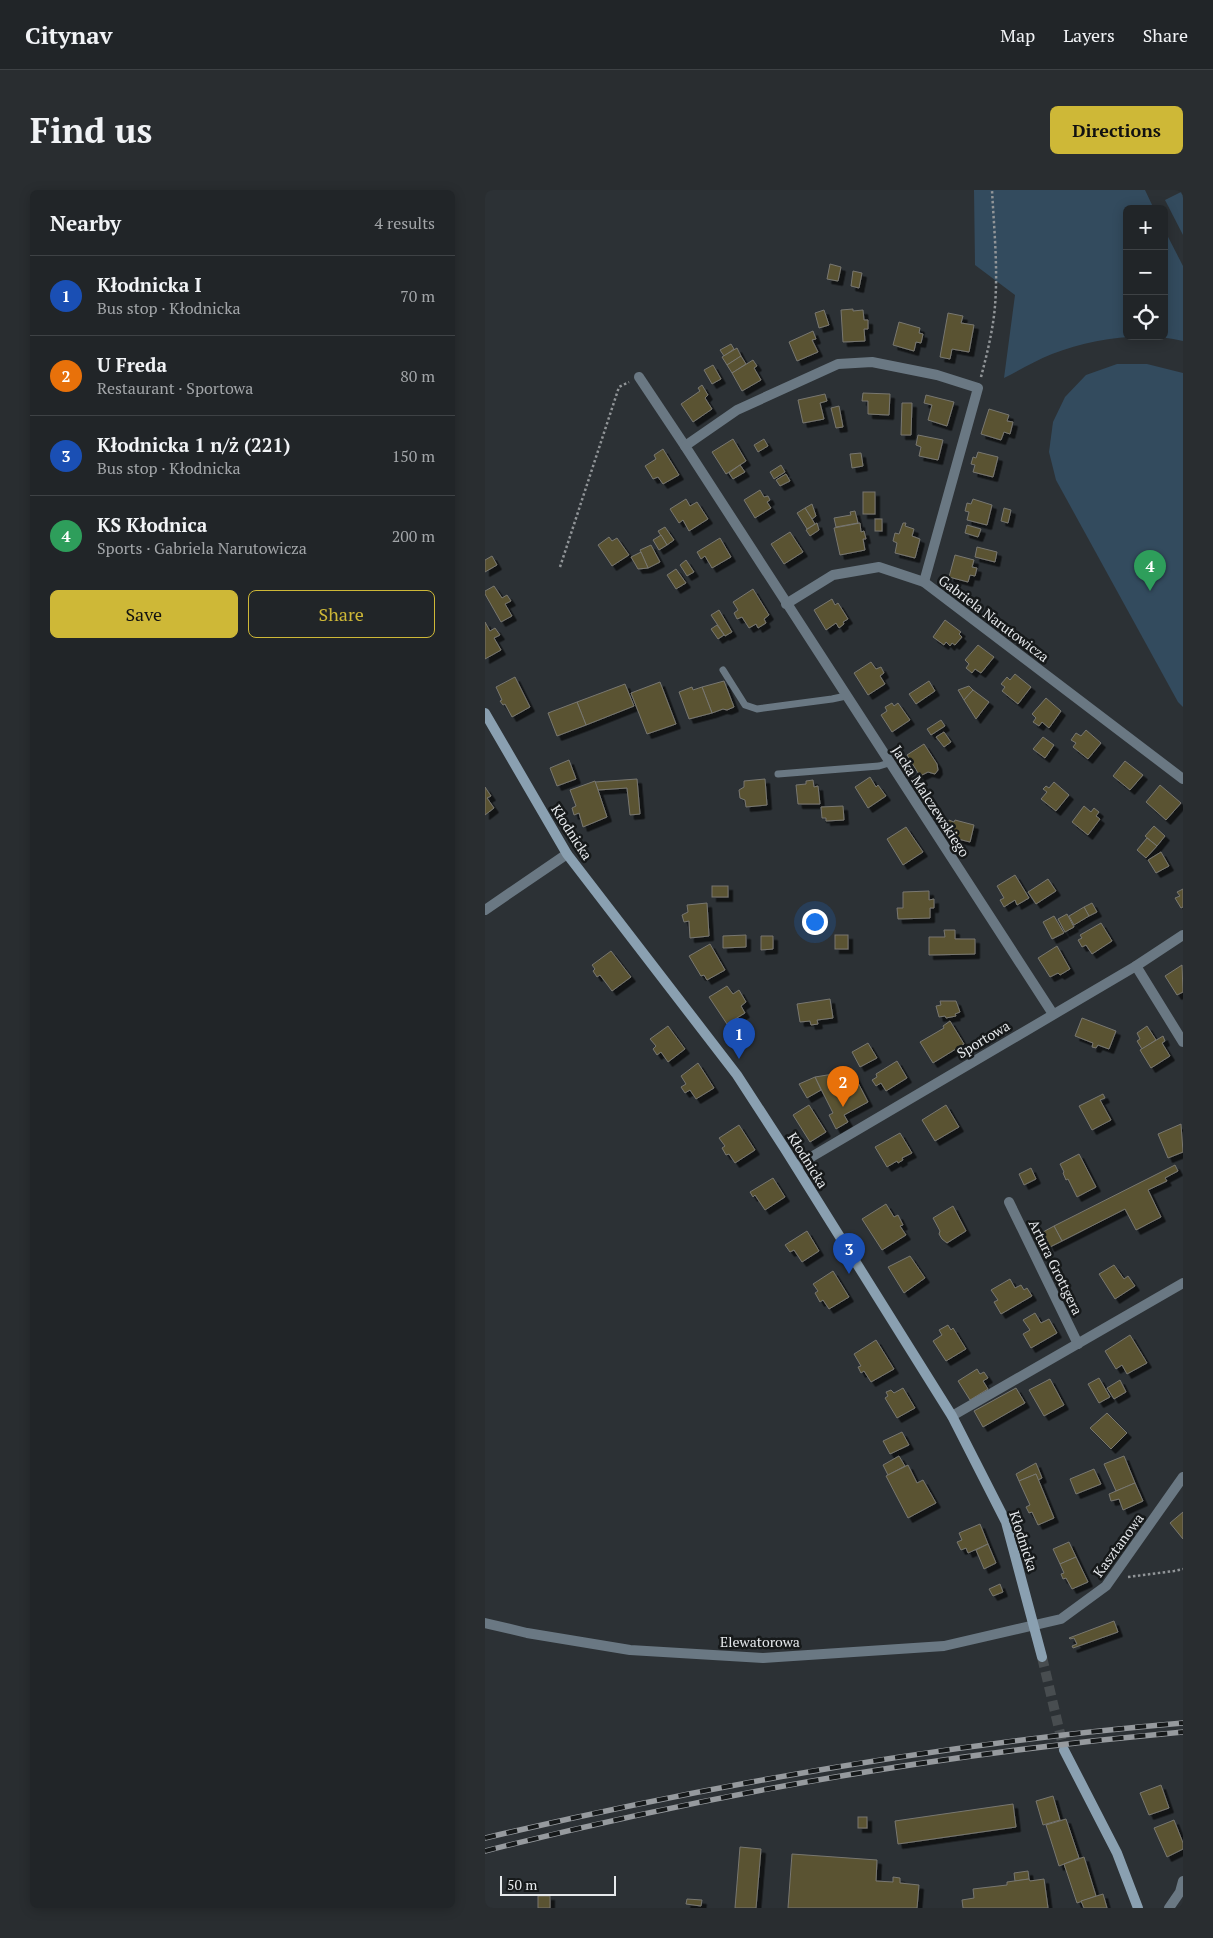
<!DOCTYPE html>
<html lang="en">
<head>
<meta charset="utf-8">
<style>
	:root { --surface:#212528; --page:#292d30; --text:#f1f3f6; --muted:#a2a5a8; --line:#3e4245; --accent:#ceb837 }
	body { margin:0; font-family:"PT Serif",serif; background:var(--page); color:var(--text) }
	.controls { position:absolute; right:15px; top:15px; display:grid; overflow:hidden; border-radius:8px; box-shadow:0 2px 12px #0003 }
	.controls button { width:45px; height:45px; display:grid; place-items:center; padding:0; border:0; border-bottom:1px solid var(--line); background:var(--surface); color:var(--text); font:25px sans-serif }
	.scale { position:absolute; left:15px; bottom:12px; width:116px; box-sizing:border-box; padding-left:5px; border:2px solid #e6e9ec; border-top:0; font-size:14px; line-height:18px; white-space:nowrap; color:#e6e9ec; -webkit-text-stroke:4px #16191a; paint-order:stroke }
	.you { position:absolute; left:329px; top:731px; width:18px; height:18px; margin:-12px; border:4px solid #fff; border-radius:50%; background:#1a73e8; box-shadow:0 0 0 8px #1a73e833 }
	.badge { display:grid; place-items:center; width:32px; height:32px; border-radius:50%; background:var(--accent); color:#fff; font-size:16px; font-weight:700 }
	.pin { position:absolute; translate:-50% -41px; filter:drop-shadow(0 1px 2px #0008) }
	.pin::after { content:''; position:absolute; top:26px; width:18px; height:15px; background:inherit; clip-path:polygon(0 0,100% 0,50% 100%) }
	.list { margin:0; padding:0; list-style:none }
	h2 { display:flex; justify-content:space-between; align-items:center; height:65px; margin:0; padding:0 20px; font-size:21px }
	h2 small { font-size:16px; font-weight:400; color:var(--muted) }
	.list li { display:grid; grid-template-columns:32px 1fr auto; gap:15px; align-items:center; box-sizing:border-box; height:80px; padding:0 20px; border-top:1px solid var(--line) }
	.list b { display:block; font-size:19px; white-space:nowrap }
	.list p { margin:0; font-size:16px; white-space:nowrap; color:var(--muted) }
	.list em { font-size:16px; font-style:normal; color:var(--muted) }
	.actions { display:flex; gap:10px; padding:15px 20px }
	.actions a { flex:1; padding:11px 0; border:1px solid var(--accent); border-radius:8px; text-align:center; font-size:18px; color:var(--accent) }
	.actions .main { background:var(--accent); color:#111 }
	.icon { flex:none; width:28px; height:28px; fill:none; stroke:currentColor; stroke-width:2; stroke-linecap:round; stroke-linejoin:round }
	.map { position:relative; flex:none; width:698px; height:1718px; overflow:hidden; border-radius:8px }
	header { display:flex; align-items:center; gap:30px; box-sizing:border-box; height:70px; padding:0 25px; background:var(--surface); border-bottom:1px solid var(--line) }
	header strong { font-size:24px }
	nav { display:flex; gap:28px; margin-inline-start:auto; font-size:18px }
	.intro { display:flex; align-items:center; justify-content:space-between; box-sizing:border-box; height:120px; padding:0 30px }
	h1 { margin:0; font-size:35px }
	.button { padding:12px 22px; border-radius:8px; background:var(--accent); color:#111; font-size:18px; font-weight:700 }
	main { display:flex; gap:30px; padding:0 30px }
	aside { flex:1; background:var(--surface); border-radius:8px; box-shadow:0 2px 12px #0003 }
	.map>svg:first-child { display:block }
	.green { fill:#334b5e }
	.building { fill:#5a5330; stroke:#787771; filter:url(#shadow) }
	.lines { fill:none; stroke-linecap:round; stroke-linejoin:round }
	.secondary-tunnel { stroke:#484d50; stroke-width:10; stroke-dasharray:10 5; stroke-linecap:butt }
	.path { stroke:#919598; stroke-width:2.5; stroke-dasharray:2.5 2.5; stroke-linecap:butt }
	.service { stroke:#6a7883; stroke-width:7 }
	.minor { stroke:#6a7883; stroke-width:10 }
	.secondary { stroke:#8aa0b1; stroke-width:10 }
	.rail-casing { stroke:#969a9e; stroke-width:5.5 }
	.rail { stroke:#16191a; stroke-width:4; stroke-dasharray:11; stroke-linecap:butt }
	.labels { text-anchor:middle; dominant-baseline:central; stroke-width:5; stroke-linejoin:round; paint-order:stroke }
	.street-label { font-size:14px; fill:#e6e9ec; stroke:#16191a }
</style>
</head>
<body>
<header>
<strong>Citynav</strong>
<nav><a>Map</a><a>Layers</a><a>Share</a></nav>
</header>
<div class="intro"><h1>Find us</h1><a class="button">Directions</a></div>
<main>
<aside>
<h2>Nearby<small>4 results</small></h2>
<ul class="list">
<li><span class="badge" style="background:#1a4fb4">1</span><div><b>Kłodnicka I</b><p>Bus stop · Kłodnicka</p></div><em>70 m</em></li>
<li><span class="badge" style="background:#e8710a">2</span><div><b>U Freda</b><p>Restaurant · Sportowa</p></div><em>80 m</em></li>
<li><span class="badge" style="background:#1a4fb4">3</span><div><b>Kłodnicka 1 n/ż (221)</b><p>Bus stop · Kłodnicka</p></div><em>150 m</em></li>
<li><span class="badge" style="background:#2e9e5b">4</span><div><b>KS Kłodnica</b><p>Sports · Gabriela Narutowicza</p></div><em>200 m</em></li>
</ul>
<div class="actions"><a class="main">Save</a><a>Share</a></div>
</aside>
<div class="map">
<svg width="698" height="1718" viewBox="0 0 698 1718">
	<defs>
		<filter id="shadow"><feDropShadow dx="4.5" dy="4.5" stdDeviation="0" flood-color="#0009"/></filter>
	</defs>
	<rect width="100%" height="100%" fill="#2c3135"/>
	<g class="green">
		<path d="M489 0H660L669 19H642V146H679V39L698 76V151C656 141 607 149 567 164 550 171 535 180 519 188L530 105 490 75Z"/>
		<polygon points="698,1 698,45 680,10"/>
		<polygon points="632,174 662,174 698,183 698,517 693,512 571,290 564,262 568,232 580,207 601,185"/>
	</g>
	<g class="building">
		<polygon points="345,74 356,77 353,91 342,89"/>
		<polygon points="368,81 377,83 374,98 366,96"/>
		<polygon points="368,119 368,121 378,120 379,130 383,130 383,139 379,139 380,151 358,152 356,120"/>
		<polygon points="339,120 344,135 334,138 330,123"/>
		<polygon points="463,123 478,126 476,133 489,135 484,162 467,159 465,169 455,167"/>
		<polygon points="414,132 435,138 434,143 438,144 436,153 431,152 429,161 408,155"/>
		<polygon points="328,141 331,149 327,150 333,162 312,171 304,152"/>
		<polygon points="246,154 249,159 239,166 235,160"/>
		<polygon points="252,158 256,166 242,175 237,167"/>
		<polygon points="256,166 261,174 247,183 242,175"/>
		<polygon points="268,170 272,176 269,178 276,190 257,201 247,183"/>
		<polygon points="228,175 236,189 227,194 219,180"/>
		<polygon points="217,195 223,205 220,208 227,219 208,232 196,214 215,201 213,198"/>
		<polygon points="378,203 405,204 404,225 383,224 383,211 377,211"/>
		<polygon points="340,204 342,211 335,213 339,229 318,233 313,210"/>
		<polygon points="441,205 469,212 462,236 443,230 447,215 439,213"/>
		<polygon points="417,213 427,213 426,245 416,245"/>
		<polygon points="354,216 358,237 351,238 346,218"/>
		<polygon points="504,219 524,225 522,231 528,232 525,244 519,242 516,250 496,244"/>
		<polygon points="433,245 458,250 453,270 434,266 436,257 431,255"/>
		<polygon points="248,249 261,271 241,284 227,262"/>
		<polygon points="279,249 283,256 273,262 269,255"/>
		<polygon points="178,259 194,285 178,294 173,287 168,289 160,276 171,269 169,265"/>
		<polygon points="493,262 513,267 508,287 488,282 490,275 486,274 488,267 491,268"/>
		<polygon points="376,263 378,276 367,278 365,264"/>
		<polygon points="255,275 260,282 248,289 244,283"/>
		<polygon points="296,275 300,282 289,289 285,282"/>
		<polygon points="301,284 305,291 295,296 291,290"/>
		<polygon points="275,300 279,307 283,306 285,310 282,312 286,318 270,328 259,310"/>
		<rect x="378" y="302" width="12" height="22"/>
		<polygon points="201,309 205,316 212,312 223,329 204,341 198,330 194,333 185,319"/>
		<polygon points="488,309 507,315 502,335 482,330 484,322 480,321 482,313 486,314"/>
		<polygon points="327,314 331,326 327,329 320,318"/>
		<polygon points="320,318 330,334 322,339 312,323"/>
		<polygon points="519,318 526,320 523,333 516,331"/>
		<polygon points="370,321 373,333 351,337 349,328 366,325 365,322"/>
		<rect x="390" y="329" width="7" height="12"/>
		<polygon points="332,333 334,340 325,346 321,340"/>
		<polygon points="375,333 376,342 379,341 381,349 378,349 380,360 355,365 349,338"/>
		<polygon points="418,333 421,333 420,336 429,339 427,346 435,349 430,368 410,363 412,353 408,351 410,343 414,344"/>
		<polygon points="482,335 496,339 493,347 480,343"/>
		<polygon points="180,337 189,350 182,355 173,341"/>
		<polygon points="305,342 318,362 299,374 286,354"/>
		<polygon points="176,345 182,355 174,360 168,350"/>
		<polygon points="124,347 127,351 132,348 144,365 127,376 113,355"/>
		<polygon points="235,348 246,367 227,378 220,366 216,369 212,362"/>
		<polygon points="166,355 175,372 163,378 155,360"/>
		<polygon points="492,357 512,362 510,372 490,367"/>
		<polygon points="156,362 163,378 153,379 146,367"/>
		<polygon points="470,365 489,370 487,377 492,378 490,386 485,385 483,392 464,387"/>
		<polygon points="7,366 12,375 0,382 0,370"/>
		<polygon points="201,370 209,382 202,386 195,375"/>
		<polygon points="191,379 201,393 191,399 182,385"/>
		<polygon points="9,396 17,408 22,405 26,411 20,414 27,426 16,432 0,404 0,401"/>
		<polygon points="268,399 284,425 279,429 281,433 273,438 271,434 264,438 257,427 252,429 249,423 253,420 248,412"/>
		<polygon points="347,409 350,415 353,413 363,429 358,432 359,434 354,438 351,433 341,440 329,420"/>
		<polygon points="234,420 247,442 240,446 226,425"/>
		<polygon points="460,430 476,442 474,444 477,447 470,455 467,453 465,456 461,452 459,455 448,447"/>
		<polygon points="0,432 5,441 10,438 15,445 9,448 16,460 0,469"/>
		<polygon points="232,435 239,445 233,449 226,439"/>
		<polygon points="493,455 509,467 496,483 490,479 487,483 481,478 484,474 480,470"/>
		<polygon points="386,472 391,479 396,477 399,483 395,486 400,494 383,505 369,483"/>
		<polygon points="530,484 546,497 533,514 517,501 520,497 516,494 522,487 525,490"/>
		<polygon points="30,487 45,517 27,527 20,514 18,515 15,511 17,510 11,497"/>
		<polygon points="239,491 249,517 242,520 238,519 227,523 217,497"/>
		<polygon points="444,491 450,501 431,514 424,504"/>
		<polygon points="175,492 191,534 162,544 146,503"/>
		<polygon points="140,494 149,516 101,535 92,512"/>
		<polygon points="484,496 488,500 479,510 473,500"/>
		<polygon points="207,497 208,500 217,497 227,523 204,529 194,502"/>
		<polygon points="488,500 504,512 491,529 479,510"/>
		<polygon points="561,508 576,521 564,538 557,532 554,536 548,532 551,528 547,524"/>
		<polygon points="92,512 101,535 72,546 63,523"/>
		<polygon points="407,513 409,516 413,513 425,530 407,542 396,525 402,521 400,517"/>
		<polygon points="456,530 460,536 446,545 442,539"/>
		<polygon points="601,540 616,553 603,569 588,557 591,553 586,550 591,543 596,546"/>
		<polygon points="459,542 466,552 459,557 451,547"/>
		<polygon points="558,547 569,555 560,568 548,559"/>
		<polygon points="439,554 452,574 453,580 450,584 443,582 435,586 422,565"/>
		<polygon points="84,570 91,589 72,596 65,578"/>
		<polygon points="640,571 658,585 645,600 628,586"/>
		<polygon points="385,587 391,597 393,595 401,606 383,618 370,597"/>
		<polygon points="152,589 155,624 145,625 142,598 113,600 110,592"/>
		<polygon points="280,589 282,615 261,617 260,610 255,608 254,600 259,597 259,591"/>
		<polygon points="328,590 329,597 333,596 335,614 313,614 311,595 321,594 321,591"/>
		<polygon points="110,591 122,627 98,637 94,623 89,625 87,618 91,616 85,600"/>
		<polygon points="569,592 584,605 571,621 556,609 562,602 558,599 561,596 564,598"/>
		<polygon points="675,595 696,613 681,630 661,612"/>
		<polygon points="0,597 6,606 2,608 9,618 0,625"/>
		<polygon points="358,616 359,630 341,631 341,628 337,628 336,617"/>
		<polygon points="599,616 606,622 609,618 614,622 611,626 615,629 603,645 587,632"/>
		<polygon points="464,630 469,632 470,630 489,635 485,652 465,647 467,639 462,637"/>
		<polygon points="669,636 680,646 672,656 660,646"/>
		<polygon points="421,637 438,662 418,675 402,649"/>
		<polygon points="662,648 672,656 661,668 652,660"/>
		<polygon points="676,662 684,676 671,683 663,670"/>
		<polygon points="530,685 544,708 532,715 530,710 519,717 515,710 519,708 512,696"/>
		<polygon points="563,689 571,701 551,714 543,702"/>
		<rect x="227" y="696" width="16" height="11"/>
		<polygon points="698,699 698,717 696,718 690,708 695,706 692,702"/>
		<polygon points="444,701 444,710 449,709 449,718 445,718 445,728 413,729 412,718 418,718 418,702"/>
		<polygon points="222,713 224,746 205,748 204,731 199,732 197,725 203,722 202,715"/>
		<polygon points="607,713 612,722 604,726 599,717"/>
		<polygon points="599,717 604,726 589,735 584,726"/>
		<polygon points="582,724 589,737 580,742 573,729"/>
		<polygon points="569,726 579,743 567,749 558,732"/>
		<polygon points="616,733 627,751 607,764 601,755 597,757 593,750 597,748 595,745"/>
		<polygon points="459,740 470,740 470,749 490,749 490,764 444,765 444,747 460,747"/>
		<polygon points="261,745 261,757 238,758 238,746"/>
		<rect x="350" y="745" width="13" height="14"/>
		<polygon points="276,746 288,746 288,759 276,760"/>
		<polygon points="225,754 240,780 222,790 219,785 216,786 204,766"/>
		<polygon points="572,756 585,779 575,785 573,783 565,787 553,768"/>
		<polygon points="126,761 146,787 127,801 115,785 112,787 108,781 110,779 107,775"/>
		<polygon points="697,775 698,802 692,805 680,786"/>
		<polygon points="242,796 248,804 254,800 261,812 256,816 260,823 242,834 224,807"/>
		<polygon points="345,809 348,828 332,830 333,834 326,835 325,831 315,832 312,814"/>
		<polygon points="455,811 471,811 475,822 470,824 471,826 461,828 460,826 454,827 451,816 456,815"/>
		<polygon points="597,828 631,841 624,859 613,855 611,858 607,857 608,853 590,846"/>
		<polygon points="465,831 479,854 448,873 435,852 459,838 458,836"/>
		<polygon points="183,836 200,859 183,872 176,862 172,865 168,859 171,856 165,849"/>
		<polygon points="662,836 671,850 657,859 652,851 655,849 652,843"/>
		<polygon points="678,846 680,851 677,853 685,866 666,878 655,860"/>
		<polygon points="383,853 392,868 375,877 367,862"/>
		<polygon points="412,871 422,888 401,901 396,893 391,896 387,890 392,887 391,884"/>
		<polygon points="213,873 229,898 211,909 205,900 200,903 196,897 201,894 196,886"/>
		<polygon points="367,881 383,912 359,925 363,932 351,939 344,925 348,923 330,887"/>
		<polygon points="330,887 336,900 322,908 314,894"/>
		<polygon points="618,904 620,908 615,910 626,930 607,940 594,916"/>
		<polygon points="324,915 341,942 325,952 308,925"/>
		<polygon points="461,915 474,937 450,951 437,930"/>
		<polygon points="696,934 698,962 683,968 673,944"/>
		<polygon points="254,935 270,960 250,973 244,964 241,965 237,958 240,956 234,948"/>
		<polygon points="415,943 427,963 417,968 418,970 413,973 412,971 402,977 390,957"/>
		<polygon points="594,964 611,997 592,1007 583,989 581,990 578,983 579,982 575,974"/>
		<polygon points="690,975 693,981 680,988 682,991 663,1000 676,1027 651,1040 640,1019 577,1051 569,1036"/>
		<polygon points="546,978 551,989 539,995 534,984"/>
		<polygon points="288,988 300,1007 280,1020 270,1005 268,1007 265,1002"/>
		<polygon points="401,1014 409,1027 413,1025 418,1035 415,1036 421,1045 397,1060 377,1029"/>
		<polygon points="468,1016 481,1041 462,1053 457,1049 454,1044 455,1041 448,1028"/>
		<polygon points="569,1036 577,1051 565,1057 558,1042"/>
		<polygon points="322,1041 334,1061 317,1072 309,1060 305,1062 300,1055"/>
		<polygon points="425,1066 440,1088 419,1103 403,1077"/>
		<polygon points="629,1075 639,1089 643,1086 650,1096 630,1109 614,1084"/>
		<polygon points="348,1081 364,1107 344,1119 338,1110 335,1112 330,1103 333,1101 328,1094"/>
		<polygon points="525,1089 530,1098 536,1095 539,1100 542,1098 547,1106 516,1124 509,1112 513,1110 506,1100"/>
		<polygon points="550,1123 556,1133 564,1129 572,1143 546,1158 538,1144 545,1140 538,1130"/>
		<polygon points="463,1135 466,1140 468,1138 481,1159 461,1171 448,1151 457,1145 454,1140"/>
		<polygon points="645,1145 662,1173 642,1184 637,1175 631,1179 620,1161"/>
		<polygon points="391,1150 409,1179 386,1192 379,1181 376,1183 373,1177 376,1176 369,1164"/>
		<polygon points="492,1179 495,1184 499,1182 503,1188 498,1191 503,1199 485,1210 473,1191"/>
		<polygon points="614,1188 625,1207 614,1213 603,1194"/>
		<polygon points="565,1189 579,1215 559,1226 544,1200"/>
		<polygon points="635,1190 641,1202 629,1209 622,1198"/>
		<polygon points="418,1198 430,1218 412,1228 400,1208 403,1206 401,1202 406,1200 409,1203"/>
		<polygon points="531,1198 540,1213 498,1237 489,1221"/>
		<polygon points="622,1223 642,1243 626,1259 605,1238"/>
		<polygon points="417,1242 424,1255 405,1264 398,1251"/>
		<polygon points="414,1266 420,1276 403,1285 398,1275"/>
		<polygon points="639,1266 650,1293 631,1301 619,1274"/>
		<polygon points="551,1273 557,1288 553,1290 551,1284 534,1291 531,1284"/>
		<polygon points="423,1275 432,1293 438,1290 451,1313 423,1328 401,1286"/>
		<polygon points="609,1279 616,1294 591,1304 585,1289"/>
		<polygon points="551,1284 569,1328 553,1335 547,1322 544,1323 541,1317 545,1315 534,1291"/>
		<polygon points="650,1293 658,1311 638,1320 634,1309 626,1311 624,1304"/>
		<polygon points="698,1322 698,1349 685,1333"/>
		<polygon points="495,1334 503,1354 483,1363 481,1358 476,1360 472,1352 477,1350 474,1343"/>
		<polygon points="584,1352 591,1367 575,1374 568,1359"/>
		<polygon points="503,1354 511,1373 499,1379 491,1360"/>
		<polygon points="591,1367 603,1392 587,1399 581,1388 578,1389 576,1384 579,1383 575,1374"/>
		<polygon points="515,1394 518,1402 508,1406 504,1399"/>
		<polygon points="629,1431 633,1442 588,1458 587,1456 592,1454 589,1448 585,1449 584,1448"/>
		<polygon points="676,1595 684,1618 664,1625 655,1603"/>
		<polygon points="568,1606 575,1630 558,1635 551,1611"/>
		<polygon points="528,1614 531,1637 413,1654 410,1631"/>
		<rect x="373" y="1627" width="9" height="11"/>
		<polygon points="581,1629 594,1668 574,1676 561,1635"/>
		<polygon points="689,1630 698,1653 698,1659 682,1667 669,1638"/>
		<polygon points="255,1657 276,1659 271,1718 250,1718"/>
		<polygon points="307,1664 392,1670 391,1691 408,1692 408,1687 415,1688 415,1693 434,1695 432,1718 303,1718"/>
		<polygon points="599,1667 611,1706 592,1713 579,1674"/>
		<polygon points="543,1681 544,1689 530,1691 529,1683"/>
		<polygon points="544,1689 545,1691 559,1689 563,1718 478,1718 477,1710 489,1708 488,1699 522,1695 522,1692"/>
		<polygon points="618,1704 622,1718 599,1718 596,1711"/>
		<rect x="53" y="1706" width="12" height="12"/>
		<polygon points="202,1709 217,1710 216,1716 201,1714"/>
	</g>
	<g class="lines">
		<polyline class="secondary-tunnel" points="557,1467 579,1560"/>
		<g class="path">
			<path d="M496 187C502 164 508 140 510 116 513 78 509 38 507 0"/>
			<polyline points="75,377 134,197 144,192"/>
			<polyline points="643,1387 689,1381 698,1379"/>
		</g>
		<g class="service">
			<polyline points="238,480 260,515 272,519 347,509 361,506"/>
			<polyline points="293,584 394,576 404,573"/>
		</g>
		<g class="minor">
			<polyline points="154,187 200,256"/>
			<polyline points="439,392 493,198 452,185 387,172 353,174 252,220 200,256 568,824"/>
			<polyline points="301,414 348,385 394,377 439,392 698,589"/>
			<polyline points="0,720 82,664"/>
			<polyline points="651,776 698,852"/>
			<polyline points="311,976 651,776 698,745"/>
			<polyline points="524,1012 593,1154"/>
			<polyline points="467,1226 698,1093"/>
			<polyline points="0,1433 42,1443 145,1460 278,1468 459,1456 576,1429 621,1396 698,1287"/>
			<polyline points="684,1718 695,1702 698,1691"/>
		</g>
		<g class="secondary">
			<polyline points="0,523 82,664 252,885 300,959 467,1226 521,1332 557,1467"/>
			<polyline points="579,1560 632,1663 653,1718"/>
		</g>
		<defs>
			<g id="rail">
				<path d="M0 1648C230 1594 463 1553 698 1533"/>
				<path d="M0 1661C229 1603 463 1563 698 1542"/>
			</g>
		</defs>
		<use href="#rail" class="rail-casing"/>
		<use href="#rail" class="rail"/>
	</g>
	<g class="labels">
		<g class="street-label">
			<text transform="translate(509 428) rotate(37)">Gabriela Narutowicza</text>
			<text transform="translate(446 611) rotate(57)">Jacka Malczewskiego</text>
			<text transform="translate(87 642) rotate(57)">Kłodnicka</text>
			<text transform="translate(498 849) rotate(-31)">Sportowa</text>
			<text transform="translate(323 970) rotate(58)">Kłodnicka</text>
			<text transform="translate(571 1077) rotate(64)">Artura Grottgera</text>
			<text transform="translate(539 1351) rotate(72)">Kłodnicka</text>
			<text transform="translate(633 1355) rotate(-54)">Kasztanowa</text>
			<text x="275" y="1451">Elewatorowa</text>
		</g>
	</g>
</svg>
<div class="controls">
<button>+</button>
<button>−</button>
<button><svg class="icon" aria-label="locate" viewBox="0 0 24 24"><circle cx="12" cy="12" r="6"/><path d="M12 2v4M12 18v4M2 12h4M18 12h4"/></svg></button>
</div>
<div class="scale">50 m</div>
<div class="you"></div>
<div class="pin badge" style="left:254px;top:869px;background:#1a4fb4">1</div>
<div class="pin badge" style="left:358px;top:917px;background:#e8710a">2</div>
<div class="pin badge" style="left:364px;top:1084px;background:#1a4fb4">3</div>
<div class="pin badge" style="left:665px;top:401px;background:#2e9e5b">4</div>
</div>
</main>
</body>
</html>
